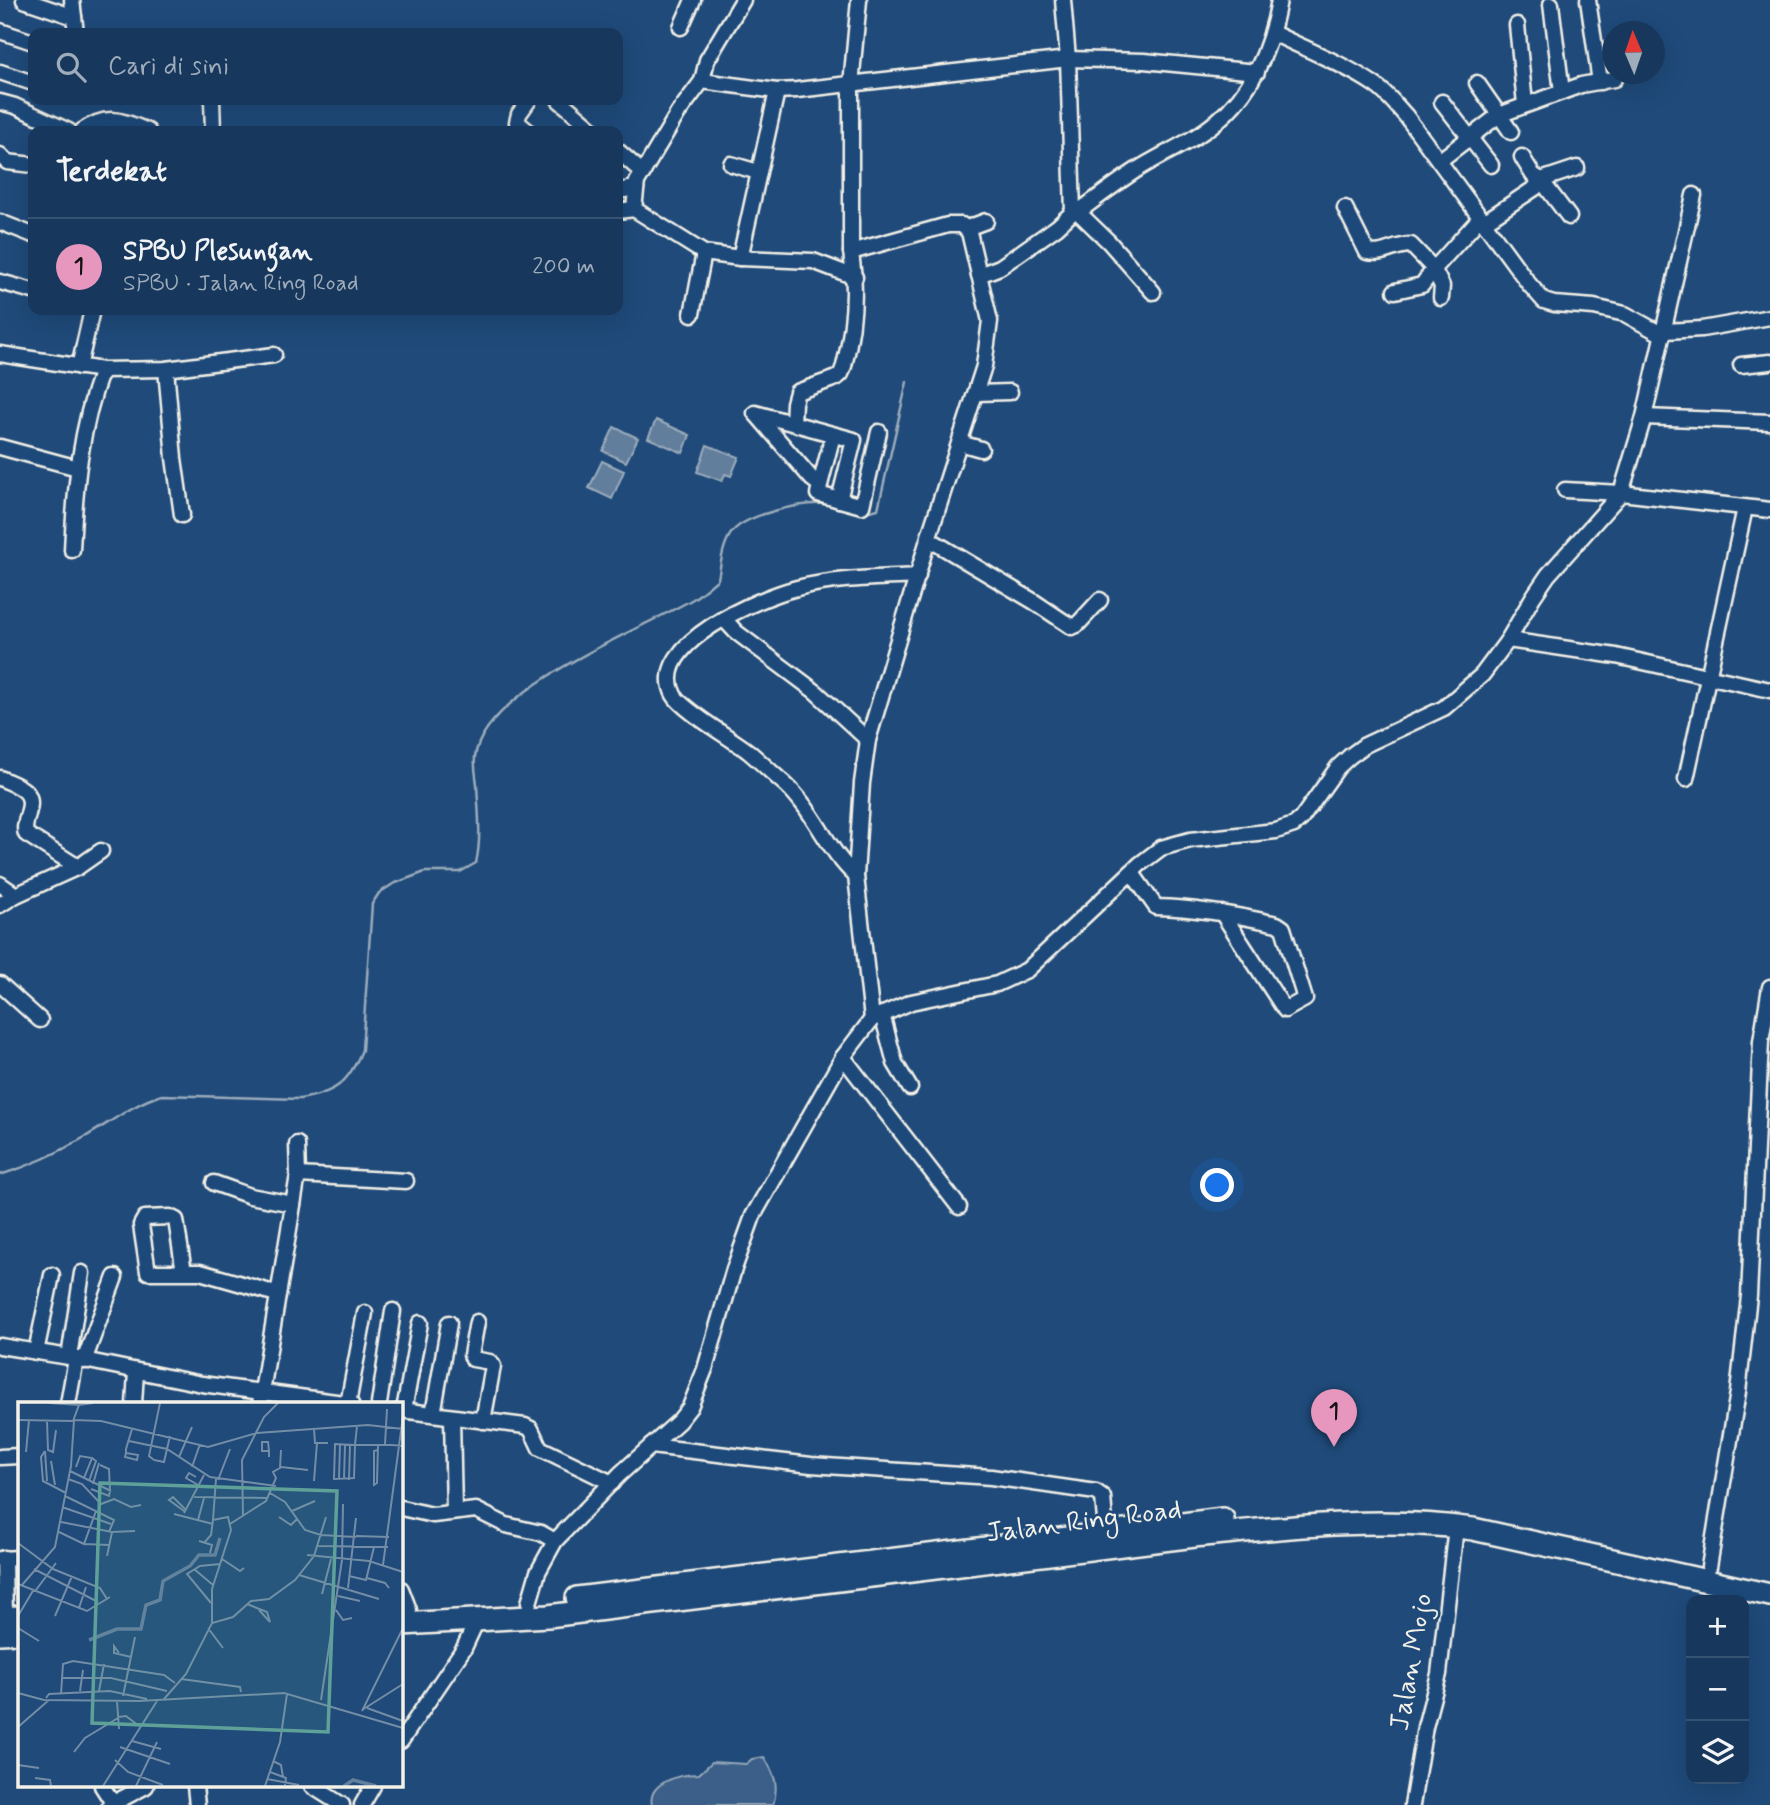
<!DOCTYPE html>
<html lang="id">
<head>
<meta charset="utf-8">
<style>
	:root { --surface:#17385c; --page:#203f62; --text:#f1f3f6; --muted:#9eacbb; --line:#365272; --accent:#e797bd }
	body { margin:0; font-family:Mynerve,sans-serif; background:var(--page); color:var(--text) }
	.controls { position:absolute; right:21px; bottom:21px; display:grid; overflow:hidden; border-radius:14px; box-shadow:0 7px 28px #0002 }
	.controls button { width:63px; height:63px; display:grid; place-items:center; padding:0; border:0; border-bottom:2px solid var(--line); background:var(--surface); color:var(--text); font:35px sans-serif }
	.compass { position:absolute; left:1602px; top:21px; width:63px; height:63px; border-radius:50%; background:var(--surface); box-shadow:0 7px 28px #0002; rotate:358deg }
	.you { position:absolute; left:1218px; top:1186px; width:24px; height:24px; margin:-18px; border:5px solid #fff; border-radius:50%; background:#1a73e8; box-shadow:0 0 0 10px #1a73e833 }
	.badge { display:grid; place-items:center; width:46px; height:46px; border-radius:50%; background:var(--accent); color:#111; font-size:23px; font-weight:700 }
	.pin { position:absolute; translate:-50% -58px; filter:drop-shadow(0 2px 4px #0008) }
	.pin::after { content:''; position:absolute; top:37px; width:24px; height:21px; background:inherit; clip-path:polygon(0 0,100% 0,50% 100%) }
	.list { margin:0; padding:0; list-style:none }
	h2 { display:flex; justify-content:space-between; align-items:center; height:91px; margin:0; padding:0 28px; font-size:30px }
	h2 small { font-size:23px; font-weight:400; color:var(--muted) }
	.list li { display:grid; grid-template-columns:46px 1fr auto; gap:21px; align-items:center; box-sizing:border-box; height:98px; padding:0 28px; border-top:2px solid var(--line) }
	.list b { display:block; font-size:26px; white-space:nowrap }
	.list p { margin:0; font-size:23px; white-space:nowrap; color:var(--muted) }
	.list em { font-size:23px; font-style:normal; color:var(--muted) }
	.icon { flex:none; width:38px; height:38px; fill:none; stroke:currentColor; stroke-width:2; stroke-linecap:round; stroke-linejoin:round }
	.map { position:relative; flex:none; width:1770px; height:1805px; overflow:hidden }
	.search { position:absolute; background:var(--surface); box-shadow:0 7px 28px #0002; left:28px; top:28px; width:595px; height:77px; display:flex; align-items:center; gap:18px; box-sizing:border-box; padding:0 24px; border-radius:14px; color:var(--muted); font-size:26px }
	.panel { position:absolute; background:var(--surface); box-shadow:0 7px 28px #0002; left:28px; top:126px; width:595px; height:189px; border-radius:14px }
	.map>svg:first-child { display:block }
	.green { fill:#3a5f88; stroke:#97a8b8; stroke-width:2 }
	.water { fill:#627e9d; stroke:#9cacbb; stroke-width:2 }
	.lines { fill:none; stroke-linecap:round; stroke-linejoin:round }
	.stream { stroke:#9cacbb; stroke-width:2.5 }
	.minor-casing { stroke:#f4f1e8; stroke-width:19 }
	.highway-casing { stroke:#f4f1e8; stroke-width:26 }
	.minor { stroke:#1f4a7a; stroke-width:14 }
	.highway { stroke:#1f4a7a; stroke-width:21 }
	.labels { text-anchor:middle; dominant-baseline:central; stroke-width:5; stroke-linejoin:round; paint-order:stroke }
	.street-label { font-size:28px; fill:#f4f1e8; stroke:#1f4a7a }
	.inset-river { fill:none; stroke:#627e9d; stroke-width:3.5 }
	.inset-road { fill:none; stroke:#748da6; stroke-width:2 }
	.view { fill:#5fa199; fill-opacity:0.15; stroke:#5fa199; stroke-width:3.5 }
	.inset-edge { fill:none; stroke:#f4f1e8; stroke-width:3.5 }
</style>
</head>
<body>
<div class="map">
<svg width="1770" height="1805" viewBox="0 0 1770 1805">
	<rect width="100%" height="100%" fill="#1f4a7a"/>
	<filter id="ink" filterUnits="userSpaceOnUse"><feTurbulence type="fractalNoise" baseFrequency=".0143" numOctaves="2"/><feDisplacementMap in="SourceGraphic" scale="14" xChannelSelector="R" yChannelSelector="G"/><feConvolveMatrix kernelMatrix="1 2 1 2 8 2 1 2 1" color-interpolation-filters="sRGB"/></filter>
	<g filter="url(#ink)">
		<path class="green" d="M764 1757C775 1774 779 1786 773 1805H652C647 1782 681 1774 699 1774L712 1762 746 1764 752 1759Z"/>
		<g class="water">
			<polygon points="656,420 690,435 683,453 648,438"/>
			<polygon points="614,427 638,438 626,462 603,451"/>
			<polygon points="707,445 739,457 731,476 725,474 722,481 697,472"/>
			<polygon points="602,461 624,471 612,499 589,488"/>
		</g>
		<g class="lines">
			<path class="stream" d="M0 1175C30 1166 58 1153 85 1137 110 1123 134 1103 162 1095L300 1099C335 1093 348 1084 362 1050L372 904 379 893 393 884 425 872H460L476 863C482 837 478 811 477 784 476 776 474 766 475 757 483 690 639 631 693 599 702 593 710 586 718 579 721 564 722 545 732 532 747 514 803 502 825 504 850 507 850 517 878 509L907 382"/>
			<defs>
				<g id="minor">
					<polyline points="24,0 74,17"/>
					<polyline points="72,0 76,33"/>
					<polyline points="859,0 851,85 851,252 948,225 962,225 969,232 990,321 984,366 930,533 868,740 862,783 856,876 872,1019"/>
					<polyline points="1063,0 1068,59 1073,212"/>
					<polyline points="1588,0 1600,82"/>
					<polyline points="1551,4 1562,92"/>
					<polyline points="1517,25 1525,104"/>
					<polyline points="681,27 693,0"/>
					<polyline points="0,31 33,42"/>
					<path d="M1273 33C1307 50 1344 64 1375 85 1387 93 1396 105 1406 116L1529 284 1544 301 1554 304 1594 307 1625 314 1663 335"/>
					<polyline points="0,72 33,83"/>
					<polyline points="702,81 777,91 797,90 1068,59 1144,61 1257,72"/>
					<polyline points="1477,83 1511,132"/>
					<polyline points="212,100 213,131"/>
					<polyline points="559,100 595,131"/>
					<polyline points="0,102 15,106 69,131"/>
					<polyline points="1442,102 1491,165"/>
					<path d="M82 131C108 113 120 120 148 131"/>
					<polyline points="528,131 517,122 519,114 529,100"/>
					<polyline points="618,151 643,173"/>
					<polyline points="0,155 7,162 33,165"/>
					<polyline points="1522,157 1533,175 1541,180 1577,168"/>
					<polyline points="1439,161 1499,115 1581,85 1614,79"/>
					<polyline points="731,164 758,172"/>
					<polyline points="618,191 636,188"/>
					<path d="M1345 208 1367 252C1384 256 1393 245 1411 245L1434 269 1481 217"/>
					<polyline points="634,209 637,182 678,113 702,81 707,60 743,0"/>
					<polyline points="618,211 634,209 704,253 740,258 813,261 855,277"/>
					<polyline points="1078,212 1109,242 1153,292"/>
					<polyline points="0,222 33,235"/>
					<polyline points="1484,222 1535,188 1541,180 1569,217"/>
					<polyline points="967,228 986,221"/>
					<polyline points="740,258 777,91"/>
					<polyline points="1434,270 1442,286 1441,298"/>
					<path d="M979 275 1000 267 1057 227 1073 212H1078C1097 198 1115 184 1135 171 1161 154 1193 142 1217 121 1254 91 1271 46 1279 0"/>
					<polyline points="0,282 33,291"/>
					<polyline points="1395,291 1422,285 1434,269"/>
					<polyline points="692,314 704,253"/>
					<polyline points="1665,331 1702,329 1770,317"/>
					<polyline points="0,354 102,370 166,369 274,355"/>
					<polyline points="1741,365 1770,362"/>
					<polyline points="79,367 92,310"/>
					<polyline points="166,369 174,458 182,515"/>
					<polyline points="976,393 1010,392"/>
					<polyline points="755,413 854,440 839,500"/>
					<polyline points="756,414 812,479 820,485 833,435"/>
					<polyline points="1644,417 1770,422"/>
					<path d="M793 423 794 403 797 392 836 378 841 374 844 366C854 328 857 291 851 252"/>
					<polyline points="960,443 981,449"/>
					<polyline points="0,447 78,468"/>
					<polyline points="820,485 818,494 862,506 879,432"/>
					<polyline points="1565,490 1621,493 1770,510"/>
					<polyline points="929,539 1033,601 1072,627 1077,625 1100,600"/>
					<path d="M72 550C75 489 80 428 102 370"/>
					<polyline points="724,619 736,632 816,692 868,740"/>
					<polyline points="1508,640 1616,656 1770,690"/>
					<path d="M0 778C8 782 19 785 25 791 38 803 21 821 26 834L78 867"/>
					<polyline points="1686,779 1745,508"/>
					<path d="M1132 873 1156 907C1197 908 1237 915 1277 924L1283 928 1305 999 1285 1010 1222 913"/>
					<path d="M856 876C827 850 814 810 785 784 773 774 761 762 749 752 733 739 682 710 674 695 647 644 761 597 797 588 836 578 878 578 918 576"/>
					<polyline points="0,884 16,895"/>
					<polyline points="0,905 16,895 78,867 101,851"/>
					<polyline points="0,984 40,1020"/>
					<polyline points="882,1014 895,1063 910,1088"/>
					<polyline points="843,1057 959,1207"/>
					<polyline points="298,1175 406,1181"/>
					<polyline points="214,1183 250,1196 293,1204"/>
					<polyline points="184,1272 176,1220 170,1217 145,1218 141,1225 148,1272 200,1272 277,1294"/>
					<polyline points="477,1322 471,1355 473,1359 490,1362 493,1366 483,1421"/>
					<polyline points="0,1346 69,1357 202,1384 351,1404"/>
					<polyline points="36,1352 52,1275"/>
					<polyline points="69,1357 82,1273"/>
					<polyline points="84,1361 115,1277"/>
					<polyline points="68,1404 76,1359"/>
					<polyline points="134,1404 136,1372"/>
					<polyline points="260,1404 298,1175 297,1144"/>
					<polyline points="348,1404 365,1313"/>
					<polyline points="379,1404 393,1311"/>
					<polyline points="401,1410 525,1426 531,1429 540,1448 612,1483"/>
					<polyline points="404,1410 420,1323"/>
					<polyline points="433,1414 449,1323"/>
					<polyline points="452,1417 454,1512"/>
					<polyline points="651,1446 811,1465 991,1477 1096,1492 1103,1497 1106,1533"/>
					<polyline points="0,1457 19,1456"/>
					<polyline points="401,1508 433,1515 476,1510 506,1525 541,1533 555,1541"/>
					<polyline points="4,1558 5,1617"/>
					<polyline points="0,1559 19,1558"/>
					<polyline points="1709,1567 1738,1392 1749,1296 1761,1041 1770,987"/>
					<polyline points="401,1589 409,1610"/>
					<polyline points="529,1603 538,1572 555,1541 620,1474 679,1421 690,1407 705,1369 734,1269 753,1216 843,1057 872,1019 911,1002 997,984 1027,970 1140,864 1161,848 1190,840 1276,831 1294,825 1301,819 1338,767 1350,756 1365,745 1444,708 1482,675 1508,640 1533,597 1548,575 1621,493 1644,417 1694,195"/>
					<polyline points="401,1741 464,1648 477,1620"/>
					<polyline points="102,1786 113,1803"/>
					<polyline points="195,1786 197,1805"/>
					<polyline points="312,1786 342,1805"/>
					<polyline points="110,1805 146,1786"/>
					<polyline points="362,1805 373,1786"/>
					<polyline points="1412,1805 1425,1727 1439,1674 1456,1527"/>
				</g>
				<g id="highway">
					<polyline points="577,1598 1223,1519"/>
					<polyline points="0,1618 19,1617"/>
					<path d="M401 1624 548 1616 1195 1536C1286 1527 1382 1516 1473 1529L1770 1595"/>
					<polyline points="0,1633 19,1632"/>
				</g>
			</defs>
			<use href="#minor" class="minor-casing"/>
			<use href="#highway" class="highway-casing"/>
			<use href="#minor" class="minor"/>
			<use href="#highway" class="highway"/>
		</g>
	</g>
	<g class="labels">
		<g class="street-label">
			<text transform="translate(1084 1522) rotate(-7)">Jalan Ring Road</text>
			<text transform="translate(1412 1662) rotate(-80)">Jalan Mojo</text>
		</g>
	</g>
	<g transform="translate(18 1402)">
		<rect width="385" height="385" fill="#1f4a7a"/>
		<path class="inset-river" d="M71 238 99 227H123L128 203 142 198 145 179 172 164 181 153H197L202 136M326 384 335 378 358 384"/>
		<path class="inset-road" d="M31 1 61 3M0 18 55 19 61 3 75 1M29 19 30 48 35 50 38 28M339 24 337 43 336 76 316 77 317 42 337 43H374L385 44M296 27 297 41H310M111 39 149 47 192 75 258 84M367 42 369 7M360 48 356 49V83L359 81 360 42M27 49 23 55 25 79 48 91M27 49 29 79M251 49 250 40H244V49H251V55M8 50 11 18M108 51 120 53 119 58 107 55 108 51V47L114 27M161 55 174 25M136 58 131 54 142 1M136 58 146 60 152 34M33 59 37 83M58 65 62 54 74 56 66 76M174 65 182 42M263 65 290 68M52 69 93 89M178 75 171 71 168 76 182 84M50 77 64 82 83 102 96 97 113 105 123 103M321 77 322 42M326 77 327 42M200 78 212 47M331 78 332 43M71 79 78 59 74 56M296 79 299 41M75 82 81 61M73 87 91 94 92 89 91 67 82 63M252 91 267 100 287 128 303 133M47 94 96 118 91 130M176 95 250 96M44 105 93 122M166 109 151 98 155 95 167 107M274 109 297 99M166 111 186 73M156 112 195 122M225 114 224 58 246 15 260 1M261 115 273 123 279 117M180 118 186 96M43 120 94 130 117 129M212 122 248 99 258 76 255 70 262 66 263 48M41 130 66 142 78 109M303 133 338 135M338 134 371 135M181 139 194 143 192 151M0 141 35 167 82 186 89 197M186 141 193 133 195 118M66 142 91 143M300 144 370 145M289 153 351 159 385 170M89 154 94 130M204 157 222 169 226 166M365 163 385 14M16 167 80 200M176 167 195 183M281 173 361 197M331 174 348 178 356 145M349 176 367 181 371 186M0 182 69 209 92 195M4 183 37 145 53 64 56 18 83 19 190 45 239 31 350 23 385 27M330 186 338 116M18 188 38 161M304 192 313 157M320 194 342 199M193 201 169 172 182 164 202 162M229 202 249 210 252 220 241 208M61 206 68 185M318 208 325 218 334 216M0 214 16 187M37 214 54 174M194 221V187L213 128 210 115 195 118 198 77M0 226 21 239M190 226 205 246M101 251 96 244V251L113 255M44 276H93L149 289M163 277 222 285 223 290M62 289 65 268M81 289 86 262M0 291 26 298 121 299 266 291 385 326M43 292 45 262 55 259 146 273 157 281M105 294 117 235M28 296 31 292 92 289 129 297M146 297 168 272 194 221 215 215 233 199 251 197 277 178 296 154 308 115M303 298 324 158 325 102M99 299 101 327M349 306 385 319M344 308 385 282M344 309 385 226M100 315 108 314 121 324M0 325 31 298M114 339 143 347M102 345 152 362M56 350 67 336 100 316M97 358 110 370 145 383M255 359 263 363 265 375M0 363 21 366M252 370 268 376 267 383M17 376 32 378 33 384M249 377 281 383M85 384 139 299M118 384 139 340M247 384 262 340 269 292"/>
		<path class="view" d="M82 81 319 89 310 330 74 321Z"/>
		<rect width="385" height="385" class="inset-edge"/>
	</g>
</svg>
<div class="controls">
<button>+</button>
<button>−</button>
<button><svg class="icon" aria-label="layers" viewBox="0 0 24 24"><path d="M12 4l9 5-9 5-9-5zM3 14l9 5 9-5"/></svg></button>
</div>
<svg class="compass" viewBox="-18 -18 36 36"><path d="M0-13l5 13h-10z" fill="#e53935"/><path d="M0 13l5-13h-10z" fill="#9eacbb"/></svg>
<div class="you"></div>
<div class="pin badge" style="left:1334px;top:1447px">1</div>
<div class="search"><svg class="icon" aria-label="search" viewBox="0 0 24 24"><circle cx="10" cy="10" r="6"/><path d="M15 15l6 6"/></svg>Cari di sini</div>
<section class="panel">
<h2>Terdekat<small></small></h2>
<ul class="list">
<li><span class="badge">1</span><div><b>SPBU Plesungan</b><p>SPBU · Jalan Ring Road</p></div><em>200 m</em></li>
</ul>
</section>
</div>
</body>
</html>
